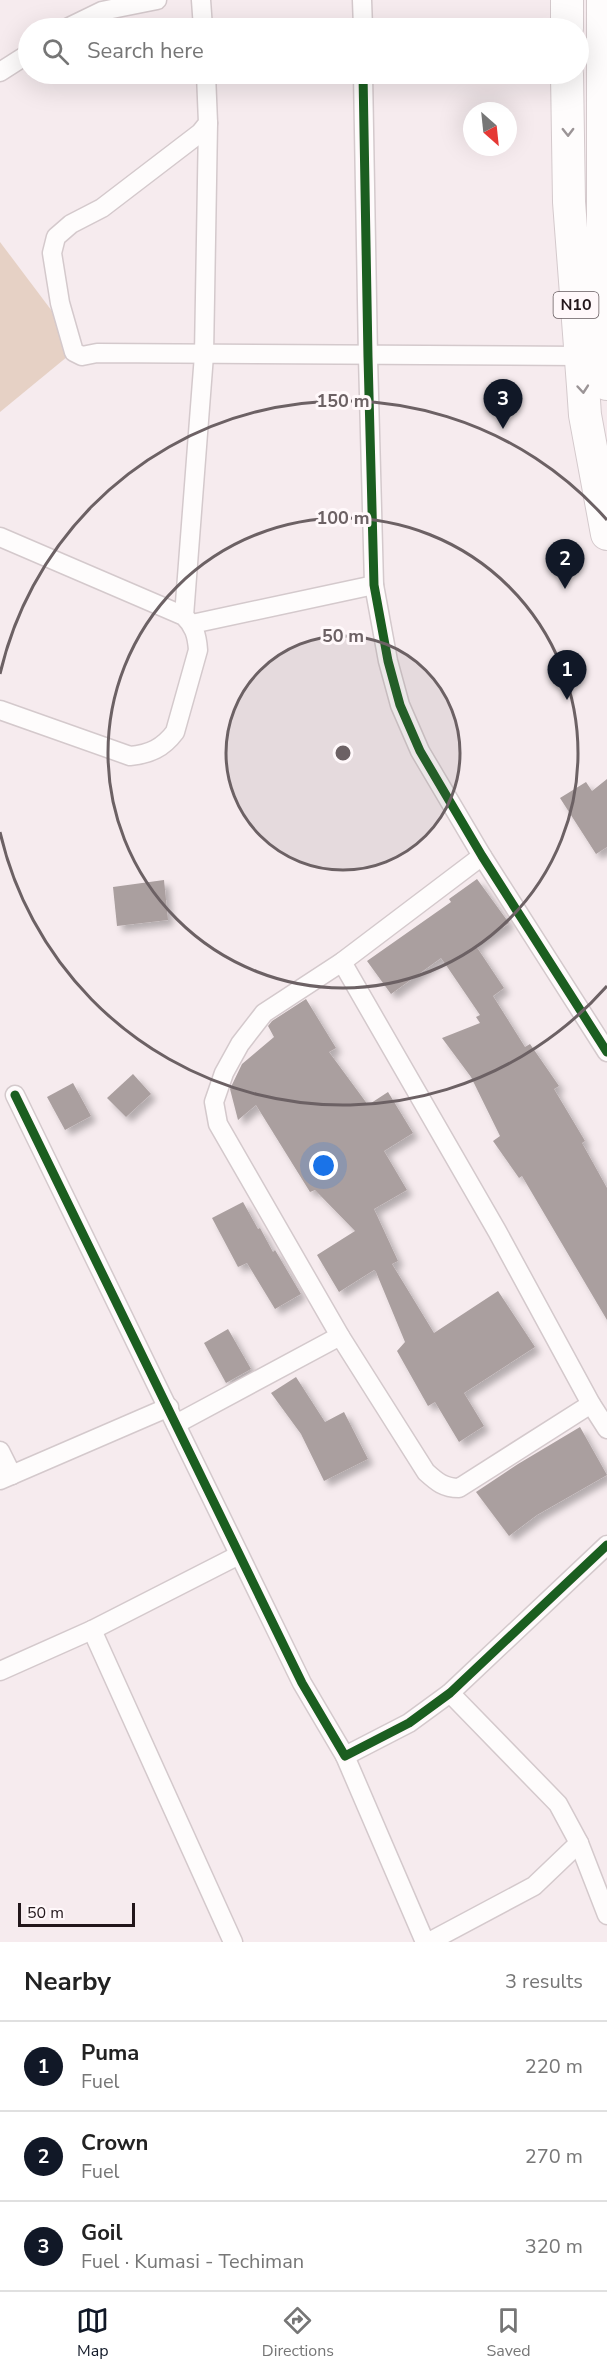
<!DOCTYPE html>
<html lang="en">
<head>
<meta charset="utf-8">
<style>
	:root { --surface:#fff; --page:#f6f6f6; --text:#222; --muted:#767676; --line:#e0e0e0; --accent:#111827 }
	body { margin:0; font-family:"Nunito Sans",sans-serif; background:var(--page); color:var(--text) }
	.compass { position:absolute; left:463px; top:102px; width:54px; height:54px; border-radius:50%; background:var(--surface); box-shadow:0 6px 24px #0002; rotate:153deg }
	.scale { position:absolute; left:18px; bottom:15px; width:117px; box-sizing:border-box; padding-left:6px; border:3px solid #22161a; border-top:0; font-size:16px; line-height:21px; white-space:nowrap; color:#22161a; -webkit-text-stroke:4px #fff8fa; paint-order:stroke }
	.you { position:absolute; left:324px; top:1166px; width:21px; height:21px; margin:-15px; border:4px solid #fff; border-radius:50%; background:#1a73e8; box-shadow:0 0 0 9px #1a73e833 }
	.badge { display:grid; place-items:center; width:39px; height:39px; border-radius:50%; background:var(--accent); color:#fff; font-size:20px; font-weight:700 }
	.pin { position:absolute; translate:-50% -50px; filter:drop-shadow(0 2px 3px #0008) }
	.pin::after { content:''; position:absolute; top:32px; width:21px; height:18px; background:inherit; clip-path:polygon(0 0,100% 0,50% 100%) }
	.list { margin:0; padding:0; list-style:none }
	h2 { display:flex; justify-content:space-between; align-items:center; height:78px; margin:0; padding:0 24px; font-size:26px }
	h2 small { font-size:20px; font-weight:400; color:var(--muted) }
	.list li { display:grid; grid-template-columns:39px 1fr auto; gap:18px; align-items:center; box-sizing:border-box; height:90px; padding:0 24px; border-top:2px solid var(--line) }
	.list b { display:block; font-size:22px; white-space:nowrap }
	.list p { margin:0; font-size:20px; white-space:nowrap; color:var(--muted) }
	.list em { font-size:20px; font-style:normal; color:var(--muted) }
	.icon { flex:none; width:33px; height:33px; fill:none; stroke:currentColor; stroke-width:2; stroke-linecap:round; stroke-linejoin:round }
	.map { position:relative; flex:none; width:607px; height:1942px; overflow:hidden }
	.search { position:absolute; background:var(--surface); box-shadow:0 6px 24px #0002; left:18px; right:18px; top:18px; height:66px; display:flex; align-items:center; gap:15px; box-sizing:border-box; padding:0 21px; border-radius:33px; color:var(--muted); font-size:22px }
	.sheet { height:348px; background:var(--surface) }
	nav { display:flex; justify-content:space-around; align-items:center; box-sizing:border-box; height:84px; border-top:2px solid var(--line); background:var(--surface); font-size:16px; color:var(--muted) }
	nav a { display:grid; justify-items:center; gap:3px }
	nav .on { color:var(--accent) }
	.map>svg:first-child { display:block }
	.green { fill:#e6d1c5 }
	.building { fill:#aa9f9f; filter:url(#shadow) }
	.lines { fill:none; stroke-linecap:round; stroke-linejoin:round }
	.street-casing { stroke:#d4c9cc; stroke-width:21 }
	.highway-casing { stroke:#d4c9cc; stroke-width:34 }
	.street { stroke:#fefcfc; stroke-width:18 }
	.highway { stroke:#fefcfc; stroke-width:32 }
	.cycleway-casing { stroke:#fff8fa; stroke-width:13 }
	.cycleway { stroke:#1b5e20; stroke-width:9 }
	.oneway { stroke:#9b9496 }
	.ring { fill:none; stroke:#6c6164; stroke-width:3 }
	.labels { text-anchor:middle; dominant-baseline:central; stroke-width:6; stroke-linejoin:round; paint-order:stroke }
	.shield { fill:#fff8fa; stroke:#645a5d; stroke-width:1.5 }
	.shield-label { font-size:16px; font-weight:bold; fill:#22161a }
	.centre { fill:#6c6164; stroke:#fff8fa; stroke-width:3 }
	.ring-label { font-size:18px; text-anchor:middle; font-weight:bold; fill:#6c6164; stroke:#fff8fa; stroke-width:6; stroke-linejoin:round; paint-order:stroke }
</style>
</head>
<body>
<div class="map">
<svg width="607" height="1942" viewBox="0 0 607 1942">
	<defs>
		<filter id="shadow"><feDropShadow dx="5.5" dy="5.5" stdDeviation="3" flood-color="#0004"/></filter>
	</defs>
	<rect width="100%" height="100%" fill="#f6ebee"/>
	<polygon class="green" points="0,242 79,347 0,412"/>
	<g class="building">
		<polygon points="607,779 607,847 596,854 560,798 586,782 592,791"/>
		<polygon points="477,879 509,923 476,946 504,988 493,996 525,1047 530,1044 559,1086 554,1089 585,1141 582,1143 607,1188 607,1320 522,1176 519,1178 493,1141 500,1136 471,1077 442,1038 480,1023 476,1017 480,1015 448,968 441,958 391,994 367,961 451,902 449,899"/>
		<polygon points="164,880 168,920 117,926 113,887"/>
		<polygon points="306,999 336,1048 329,1052 368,1105 388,1092 413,1133 384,1151 407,1190 374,1209 398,1261 392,1264 434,1333 498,1291 535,1347 464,1393 484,1426 459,1442 435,1402 428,1406 397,1351 405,1342 376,1272 374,1270 339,1292 317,1255 355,1231 315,1190 310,1192 256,1105 238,1120 230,1089 242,1064 274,1037 268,1026 272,1021"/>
		<polygon points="133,1074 151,1094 126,1117 107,1098"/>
		<polygon points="73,1083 91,1116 65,1130 47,1097"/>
		<polygon points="243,1202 258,1229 260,1228 273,1252 275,1250 301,1294 275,1309 247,1263 238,1267 212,1218"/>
		<polygon points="228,1329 251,1369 226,1383 204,1343"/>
		<polygon points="296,1377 325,1422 344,1412 368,1459 324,1481 301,1434 271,1393"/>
		<polygon points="580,1427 607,1475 537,1515 509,1536 476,1492 518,1464"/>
	</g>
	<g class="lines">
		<defs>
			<g id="street">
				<polyline points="201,0 203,28"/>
				<polyline points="362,0 363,28"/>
				<polyline points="67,28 102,11 157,0"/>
				<polyline points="0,72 28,54"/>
				<polyline points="206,74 208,123 200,133 102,208 71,224 56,237 52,253 60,303 74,352 82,356 97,353 580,356"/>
				<polyline points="363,74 368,357 374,585 388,661 400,705 420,751 482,856 607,1052"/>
				<path d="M0 537 184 616C194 626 197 635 198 650L175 732C163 748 150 754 130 756L0 710"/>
				<polyline points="184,616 204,355 208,123"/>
				<polyline points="192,624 374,585"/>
				<path d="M482 856 342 962 264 1013 240 1044 224 1073 214 1102 218 1124 340 1336 426 1472C437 1482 444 1488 459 1488L591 1404"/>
				<polyline points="342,962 497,1231 591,1404 607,1429"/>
				<polyline points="15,1095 302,1683 345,1756 409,1723 450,1693 607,1545"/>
				<polyline points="176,1424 340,1336"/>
				<polyline points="0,1451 12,1475"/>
				<polyline points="0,1480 169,1407"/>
				<polyline points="92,1630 233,1942"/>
				<polyline points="0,1671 92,1630 239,1555"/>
				<polyline points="450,1693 558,1804 579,1843 607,1915"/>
				<polyline points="345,1756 425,1942"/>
				<polyline points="429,1942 534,1886 579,1843"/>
			</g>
			<g id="highway">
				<polyline points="603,0 603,262 607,384"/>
				<polyline points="567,28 567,0"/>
				<polyline points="567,74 569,202 583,386 585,415 607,534"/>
			</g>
		</defs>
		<use href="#street" class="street-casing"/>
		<use href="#highway" class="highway-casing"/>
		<use href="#street" class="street"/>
		<use href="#highway" class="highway"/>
		<defs>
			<g id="cycleway">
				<polyline points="363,74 368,357 374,585 388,661 400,705 420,751 482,856 607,1052"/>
				<polyline points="15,1095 302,1683 345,1756 409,1723 450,1693 607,1545"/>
			</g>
		</defs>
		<use href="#cycleway" class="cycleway-casing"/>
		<use href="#cycleway" class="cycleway"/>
	</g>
	<defs><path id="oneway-chevron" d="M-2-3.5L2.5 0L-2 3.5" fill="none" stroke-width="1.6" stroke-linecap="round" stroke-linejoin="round" transform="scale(1.5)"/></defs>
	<g class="oneway">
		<use href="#oneway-chevron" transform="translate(568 132) rotate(89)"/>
		<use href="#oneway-chevron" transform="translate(583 389) rotate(85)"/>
	</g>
	<circle cx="343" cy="753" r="117" fill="#6c6164" fill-opacity=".12"/>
	<g class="ring">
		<circle cx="343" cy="753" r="117"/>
		<circle cx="343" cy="753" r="235"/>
		<path d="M607 986A352 352 0 0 1 0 832M0 674A352 352 0 0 1 607 520"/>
	</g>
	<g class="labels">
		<rect class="shield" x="553.5" y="292" width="45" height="26" rx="4.5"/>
		<g class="shield-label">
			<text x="576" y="305">N10</text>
		</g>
	</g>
	<circle cx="343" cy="753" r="9" class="centre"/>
	<g class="ring-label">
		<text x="343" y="407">150 m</text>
		<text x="343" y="524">100 m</text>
		<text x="343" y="642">50 m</text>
	</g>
</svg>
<svg class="compass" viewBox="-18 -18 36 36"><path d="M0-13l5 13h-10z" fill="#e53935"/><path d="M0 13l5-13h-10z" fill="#767676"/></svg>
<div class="scale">50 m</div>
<div class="you"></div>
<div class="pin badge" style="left:567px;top:700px">1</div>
<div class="pin badge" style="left:565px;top:589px">2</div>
<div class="pin badge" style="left:503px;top:429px">3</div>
<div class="search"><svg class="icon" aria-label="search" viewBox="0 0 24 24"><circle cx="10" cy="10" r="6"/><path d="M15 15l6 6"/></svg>Search here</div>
</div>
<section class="sheet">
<h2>Nearby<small>3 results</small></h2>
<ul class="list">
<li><span class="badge">1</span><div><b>Puma</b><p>Fuel</p></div><em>220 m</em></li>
<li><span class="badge">2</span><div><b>Crown</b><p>Fuel</p></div><em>270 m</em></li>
<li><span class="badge">3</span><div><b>Goil</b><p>Fuel · Kumasi - Techiman</p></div><em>320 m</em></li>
</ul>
</section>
<nav>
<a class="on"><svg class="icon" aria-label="map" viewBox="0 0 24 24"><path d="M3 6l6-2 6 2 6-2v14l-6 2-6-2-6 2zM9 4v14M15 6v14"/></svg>Map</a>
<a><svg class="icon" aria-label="directions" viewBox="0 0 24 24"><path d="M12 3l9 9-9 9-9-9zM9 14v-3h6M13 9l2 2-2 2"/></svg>Directions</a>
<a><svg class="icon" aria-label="saved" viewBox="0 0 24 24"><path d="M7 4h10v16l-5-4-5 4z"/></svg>Saved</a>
</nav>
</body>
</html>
